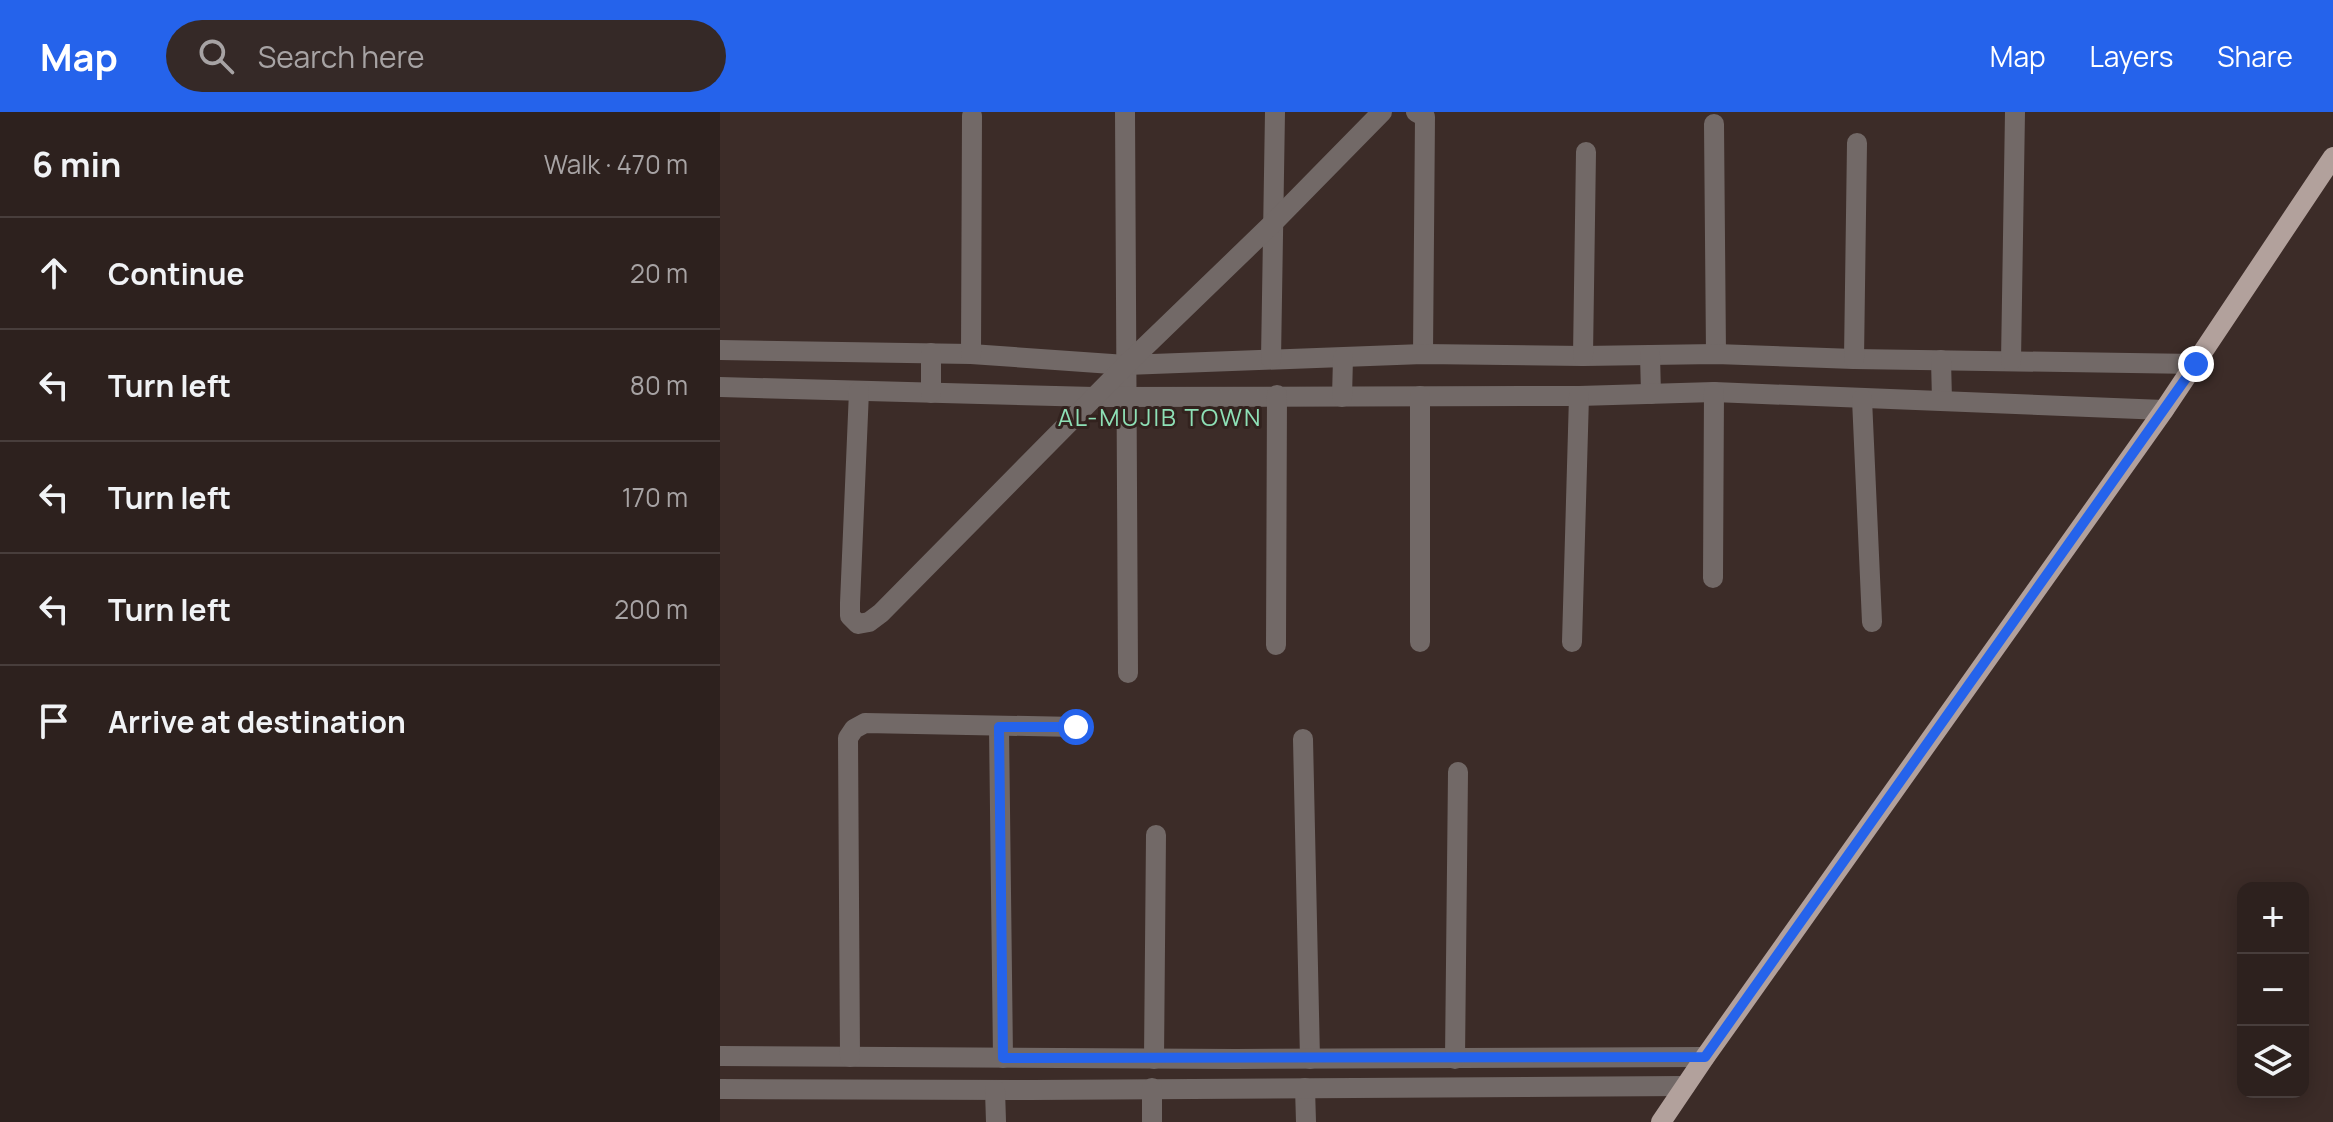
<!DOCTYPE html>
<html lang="en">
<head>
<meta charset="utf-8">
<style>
	:root { --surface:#2d211e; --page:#352927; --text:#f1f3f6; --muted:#a7a3a4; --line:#483e3c; --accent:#2563eb }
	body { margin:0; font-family:Manrope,sans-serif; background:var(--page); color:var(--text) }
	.controls { position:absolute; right:24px; bottom:24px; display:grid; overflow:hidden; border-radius:16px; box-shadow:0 4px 20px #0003 }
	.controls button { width:72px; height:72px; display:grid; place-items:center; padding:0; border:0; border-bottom:2px solid var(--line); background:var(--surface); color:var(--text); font:40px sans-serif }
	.stop { position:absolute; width:24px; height:24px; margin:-18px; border:6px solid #2563eb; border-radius:50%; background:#fff }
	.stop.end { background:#2563eb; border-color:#fff; box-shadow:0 2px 8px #0008 }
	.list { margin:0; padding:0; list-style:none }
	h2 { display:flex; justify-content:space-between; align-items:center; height:104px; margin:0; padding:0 32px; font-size:34px }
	h2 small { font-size:26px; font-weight:400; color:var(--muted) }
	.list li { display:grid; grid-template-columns:52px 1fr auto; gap:24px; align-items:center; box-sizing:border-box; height:112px; padding:0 32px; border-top:2px solid var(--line) }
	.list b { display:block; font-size:30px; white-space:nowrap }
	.list em { font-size:26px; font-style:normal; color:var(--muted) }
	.icon { flex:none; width:44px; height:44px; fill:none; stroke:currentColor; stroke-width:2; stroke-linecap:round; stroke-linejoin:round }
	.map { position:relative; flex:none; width:1613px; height:1010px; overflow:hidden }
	header { display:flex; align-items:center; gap:48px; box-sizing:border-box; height:112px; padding:0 40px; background:var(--accent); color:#fff }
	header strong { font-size:38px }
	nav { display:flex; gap:44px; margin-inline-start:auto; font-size:28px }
	.search { width:560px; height:72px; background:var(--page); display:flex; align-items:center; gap:20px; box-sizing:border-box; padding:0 28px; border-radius:44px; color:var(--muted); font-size:30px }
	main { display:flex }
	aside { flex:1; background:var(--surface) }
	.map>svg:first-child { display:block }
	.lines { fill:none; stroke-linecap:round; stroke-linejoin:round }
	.minor { stroke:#726967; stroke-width:20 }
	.major { stroke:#b2a19c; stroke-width:20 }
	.route { stroke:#2563eb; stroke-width:10 }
	.labels { text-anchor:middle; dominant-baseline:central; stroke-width:6; stroke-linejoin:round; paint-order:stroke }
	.neighbourhood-label { font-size:24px; letter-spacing:2px; fill:#8ee0b6; stroke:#32221e }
</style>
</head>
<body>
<header>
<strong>Map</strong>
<div class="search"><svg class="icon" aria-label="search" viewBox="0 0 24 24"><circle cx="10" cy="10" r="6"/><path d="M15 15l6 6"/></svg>Search here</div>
<nav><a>Map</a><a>Layers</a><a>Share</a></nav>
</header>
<main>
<aside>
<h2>6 min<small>Walk · 470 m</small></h2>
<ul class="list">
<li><svg class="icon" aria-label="ahead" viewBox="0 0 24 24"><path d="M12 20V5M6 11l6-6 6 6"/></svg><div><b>Continue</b></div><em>20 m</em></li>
<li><svg class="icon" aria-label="left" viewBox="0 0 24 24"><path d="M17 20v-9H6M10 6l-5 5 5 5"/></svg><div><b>Turn left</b></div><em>80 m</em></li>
<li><svg class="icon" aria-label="left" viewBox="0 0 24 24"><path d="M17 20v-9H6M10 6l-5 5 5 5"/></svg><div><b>Turn left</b></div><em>170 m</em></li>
<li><svg class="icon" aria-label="left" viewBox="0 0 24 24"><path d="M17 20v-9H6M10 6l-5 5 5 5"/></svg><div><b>Turn left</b></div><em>200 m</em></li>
<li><svg class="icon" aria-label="arrive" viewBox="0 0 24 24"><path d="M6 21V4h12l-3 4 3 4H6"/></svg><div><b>Arrive at destination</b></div></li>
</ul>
</aside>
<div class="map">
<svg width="1613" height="1010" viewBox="0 0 1613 1010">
	<rect width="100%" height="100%" fill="#3c2c28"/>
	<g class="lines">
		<g class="minor">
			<polyline points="405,0 408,561"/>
			<polyline points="696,0 705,5 703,242"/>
			<polyline points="994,12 996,242"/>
			<polyline points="0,238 251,242 406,253 703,242 863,244 996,242 1134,247 1476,252"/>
			<polyline points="251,242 252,4"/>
			<polyline points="930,243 931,282"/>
			<polyline points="863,244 866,40"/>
			<polyline points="551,247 555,0"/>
			<polyline points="1134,247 1137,31"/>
			<polyline points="1221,248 1222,288"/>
			<polyline points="1291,249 1295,0"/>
			<polyline points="0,275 374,285 859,284 994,280 1444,298"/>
			<polyline points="139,279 130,491 130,504 138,512 149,510 161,501 406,253 553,111 662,0"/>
			<polyline points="211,281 211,241"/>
			<polyline points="700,284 700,530"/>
			<polyline points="622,285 623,246"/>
			<polyline points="1142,287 1152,510"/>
			<polyline points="993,466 994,280"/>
			<polyline points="852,530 859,284"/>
			<polyline points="556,533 557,283"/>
			<polyline points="279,615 283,946"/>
			<polyline points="583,627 590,947"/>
			<polyline points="0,944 516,947 985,945"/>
			<polyline points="130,945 128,626 134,617 145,611 356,615"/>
			<polyline points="434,947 436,723"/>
			<polyline points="735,947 738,660"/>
			<polyline points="585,976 586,1010"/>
			<polyline points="0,977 313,978 965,974"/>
			<polyline points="275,978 276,1010"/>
			<polyline points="432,1010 432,976"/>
		</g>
		<polyline class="major" points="941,1010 985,945 1444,298 1613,45"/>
	</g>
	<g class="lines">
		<polyline class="route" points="356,615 279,615 283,946 985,945 1476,252"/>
	</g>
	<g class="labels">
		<g class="neighbourhood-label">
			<text x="440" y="304">AL-MUJIB TOWN</text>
		</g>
	</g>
</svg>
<div class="controls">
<button>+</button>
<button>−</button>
<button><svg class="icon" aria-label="layers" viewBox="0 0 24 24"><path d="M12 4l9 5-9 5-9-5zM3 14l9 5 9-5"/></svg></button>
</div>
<div class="stop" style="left:356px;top:615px"></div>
<div class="stop end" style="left:1476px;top:252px"></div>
</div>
</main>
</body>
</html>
